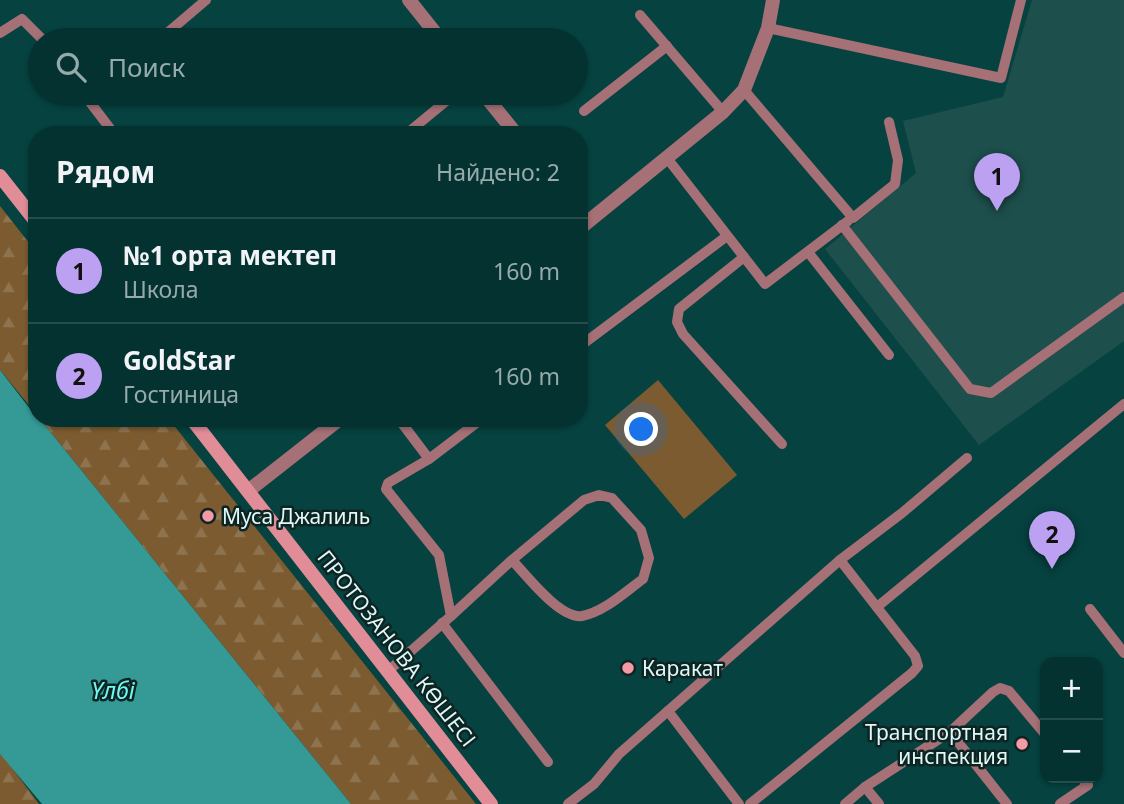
<!DOCTYPE html>
<html lang="ru">
<head>
<meta charset="utf-8">
<style>
	:root { --surface:#043230; --page:#0d3a38; --text:#f1f3f6; --muted:#97aaab; --line:#254d4c; --accent:#bca0f2 }
	body { margin:0; font-family:"Noto Sans",sans-serif; background:var(--page); color:var(--text) }
	.controls { position:absolute; right:21px; bottom:21px; display:grid; overflow:hidden; border-radius:14px; box-shadow:0 2px 5px #0004 }
	.controls button { width:63px; height:63px; display:grid; place-items:center; padding:0; border:0; border-bottom:2px solid var(--line); background:var(--surface); color:var(--text); font:35px sans-serif }
	.you { position:absolute; left:642px; top:430px; width:24px; height:24px; margin:-18px; border:5px solid #fff; border-radius:50%; background:#1a73e8; box-shadow:0 0 0 10px #1a73e833 }
	.badge { display:grid; place-items:center; width:46px; height:46px; border-radius:50%; background:var(--accent); color:#111; font-size:23px; font-weight:700 }
	.pin { position:absolute; translate:-50% -58px; filter:drop-shadow(0 2px 4px #0008) }
	.pin::after { content:''; position:absolute; top:37px; width:24px; height:21px; background:inherit; clip-path:polygon(0 0,100% 0,50% 100%) }
	.list { margin:0; padding:0; list-style:none }
	h2 { display:flex; justify-content:space-between; align-items:center; height:91px; margin:0; padding:0 28px; font-size:30px }
	h2 small { font-size:23px; font-weight:400; color:var(--muted) }
	.list li { display:grid; grid-template-columns:46px 1fr auto; gap:21px; align-items:center; box-sizing:border-box; height:105px; padding:0 28px; border-top:2px solid var(--line) }
	.list b { display:block; font-size:26px; white-space:nowrap }
	.list p { margin:0; font-size:23px; white-space:nowrap; color:var(--muted) }
	.list em { font-size:23px; font-style:normal; color:var(--muted) }
	.icon { flex:none; width:38px; height:38px; fill:none; stroke:currentColor; stroke-width:2; stroke-linecap:round; stroke-linejoin:round }
	.map { position:relative; flex:none; width:1124px; height:804px; overflow:hidden }
	.search { position:absolute; background:var(--surface); box-shadow:0 2px 5px #0004; left:28px; top:28px; width:560px; height:77px; display:flex; align-items:center; gap:18px; box-sizing:border-box; padding:0 24px; border-radius:38px; color:var(--muted); font-size:26px }
	.panel { position:absolute; background:var(--surface); box-shadow:0 2px 5px #0004; left:28px; top:126px; width:560px; height:301px; border-radius:28px }
	.map>svg:first-child { display:block }
	.built { fill:#1d4f4c }
	.forest { fill:url(#forest-firs) }
	.pitch { fill:#7c5b30 }
	.water { fill:#359a96 }
	.lines { fill:none; stroke-linecap:round; stroke-linejoin:round }
	.lane { stroke:#a57076; stroke-width:10 }
	.street { stroke:#a57076; stroke-width:14 }
	.secondary { stroke:#e18d98; stroke-width:14 }
	.poi-dot { fill:#f49aa6; stroke:#0e2423; stroke-width:2.5 }
	.labels { text-anchor:middle; dominant-baseline:central; stroke-width:5; stroke-linejoin:round; paint-order:stroke }
	.poi-label { font-size:21px; fill:#def9f7; stroke:#0e2423; text-anchor:start }
	.street-label { font-size:21px; fill:#def9f7; stroke:#0e2423 }
	.water-label { font-size:23px; font-style:italic; fill:#6efaf4; stroke:#0e2423 }
</style>
</head>
<body>
<div class="map">
<svg width="1124" height="804" viewBox="0 0 1124 804">
	<defs>
		<pattern id="forest-firs" width="22" height="20" patternUnits="userSpaceOnUse" patternTransform="scale(1.75)"><rect width="22" height="20" fill="#7c5b30"/><path d="M5 1l3.5 6h-7zM16 11l3.5 6h-7z" fill="#8e734f"/></pattern>
	</defs>
	<rect width="100%" height="100%" fill="#064240"/>
	<polygon class="built" points="1032,0 1124,0 1124,341 979,445 825,249 916,173 903,121 1003,97"/>
	<g class="forest">
		<polygon points="0,206 37,253 37,415 0,370"/>
		<polygon points="39,418 168,418 476,804 351,804"/>
		<polygon points="0,754 3,756 39,804 0,804"/>
	</g>
	<polygon class="pitch" points="658,380 737,475 684,519 605,425"/>
	<polygon class="water" points="0,370 37,418 39,418 351,804 42,804 0,754"/>
	<g class="lines">
		<g class="lane">
			<polyline points="640,15 723,112"/>
			<polyline points="768,28 1001,78 1021,0"/>
			<polyline points="0,33 22,19 43,40"/>
			<polyline points="159,40 206,0"/>
			<polyline points="744,90 853,218 895,184 898,160 889,122"/>
			<polyline points="83,93 115,135"/>
			<polyline points="584,111 667,46"/>
			<polyline points="405,135 456,93"/>
			<polyline points="667,158 765,284 848,221"/>
			<polyline points="842,225 970,389 991,393 1124,297"/>
			<polyline points="808,252 889,355"/>
			<polyline points="744,257 679,309 677,322 683,334 782,444"/>
			<polyline points="579,347 727,236"/>
			<polyline points="429,459 483,418"/>
			<polyline points="840,560 902,513 967,458"/>
			<polyline points="877,607 1124,404"/>
			<polyline points="1090,609 1124,653"/>
			<path d="M451 616 512 560 584 500 599 495 612 498 641 530 649 558 643 579C625 592 604 612 582 616 560 619 527 576 512 560"/>
			<polyline points="442,623 548,762"/>
			<polyline points="387,672 451,616 439,555 386,489 388,483 429,459 398,418"/>
			<polyline points="668,711 739,804"/>
			<polyline points="950,732 1007,804"/>
			<polyline points="865,787 879,804"/>
			<polyline points="568,804 594,784 619,754 840,560 915,656 918,666 912,673 750,804"/>
			<polyline points="845,804 865,787 950,732 993,692 1000,688 1009,691 1045,734"/>
			<polyline points="1060,804 1088,785 1082,778"/>
		</g>
		<g class="street">
			<polyline points="409,0 441,40"/>
			<polyline points="483,93 517,135"/>
			<polyline points="579,229 723,112 744,90 768,28 773,0"/>
			<polyline points="248,491 341,418"/>
		</g>
		<g class="secondary">
			<polyline points="0,176 37,223"/>
			<polyline points="191,418 491,804"/>
		</g>
	</g>
	<g class="poi-dot">
		<circle cx="208" cy="516" r="7"/>
		<circle cx="628" cy="668" r="7"/>
		<circle cx="1022" cy="744" r="7"/>
	</g>
	<g class="labels">
		<g class="poi-label">
			<text x="222" y="516">Муса Джалиль</text>
			<text x="642" y="668">Каракат</text>
			<text x="1008" y="732" text-anchor="end">Транспортная<tspan x="1008" dy="24">инспекция</tspan></text>
		</g>
		<g class="street-label">
			<text transform="translate(397 648) rotate(52)">ПРОТОЗАНОВА КӨШЕСІ</text>
		</g>
		<g class="water-label">
			<text x="113" y="690">Үлбі</text>
		</g>
	</g>
</svg>
<div class="controls">
<button>+</button>
<button>−</button>
</div>
<div class="you"></div>
<div class="pin badge" style="left:997px;top:211px">1</div>
<div class="pin badge" style="left:1052px;top:569px">2</div>
<div class="search"><svg class="icon" aria-label="search" viewBox="0 0 24 24"><circle cx="10" cy="10" r="6"/><path d="M15 15l6 6"/></svg>Поиск</div>
<section class="panel">
<h2>Рядом<small>Найдено: 2</small></h2>
<ul class="list">
<li><span class="badge">1</span><div><b>№1 орта мектеп</b><p>Школа</p></div><em>160 m</em></li>
<li><span class="badge">2</span><div><b>GoldStar</b><p>Гостиница</p></div><em>160 m</em></li>
</ul>
</section>
</div>
</body>
</html>
